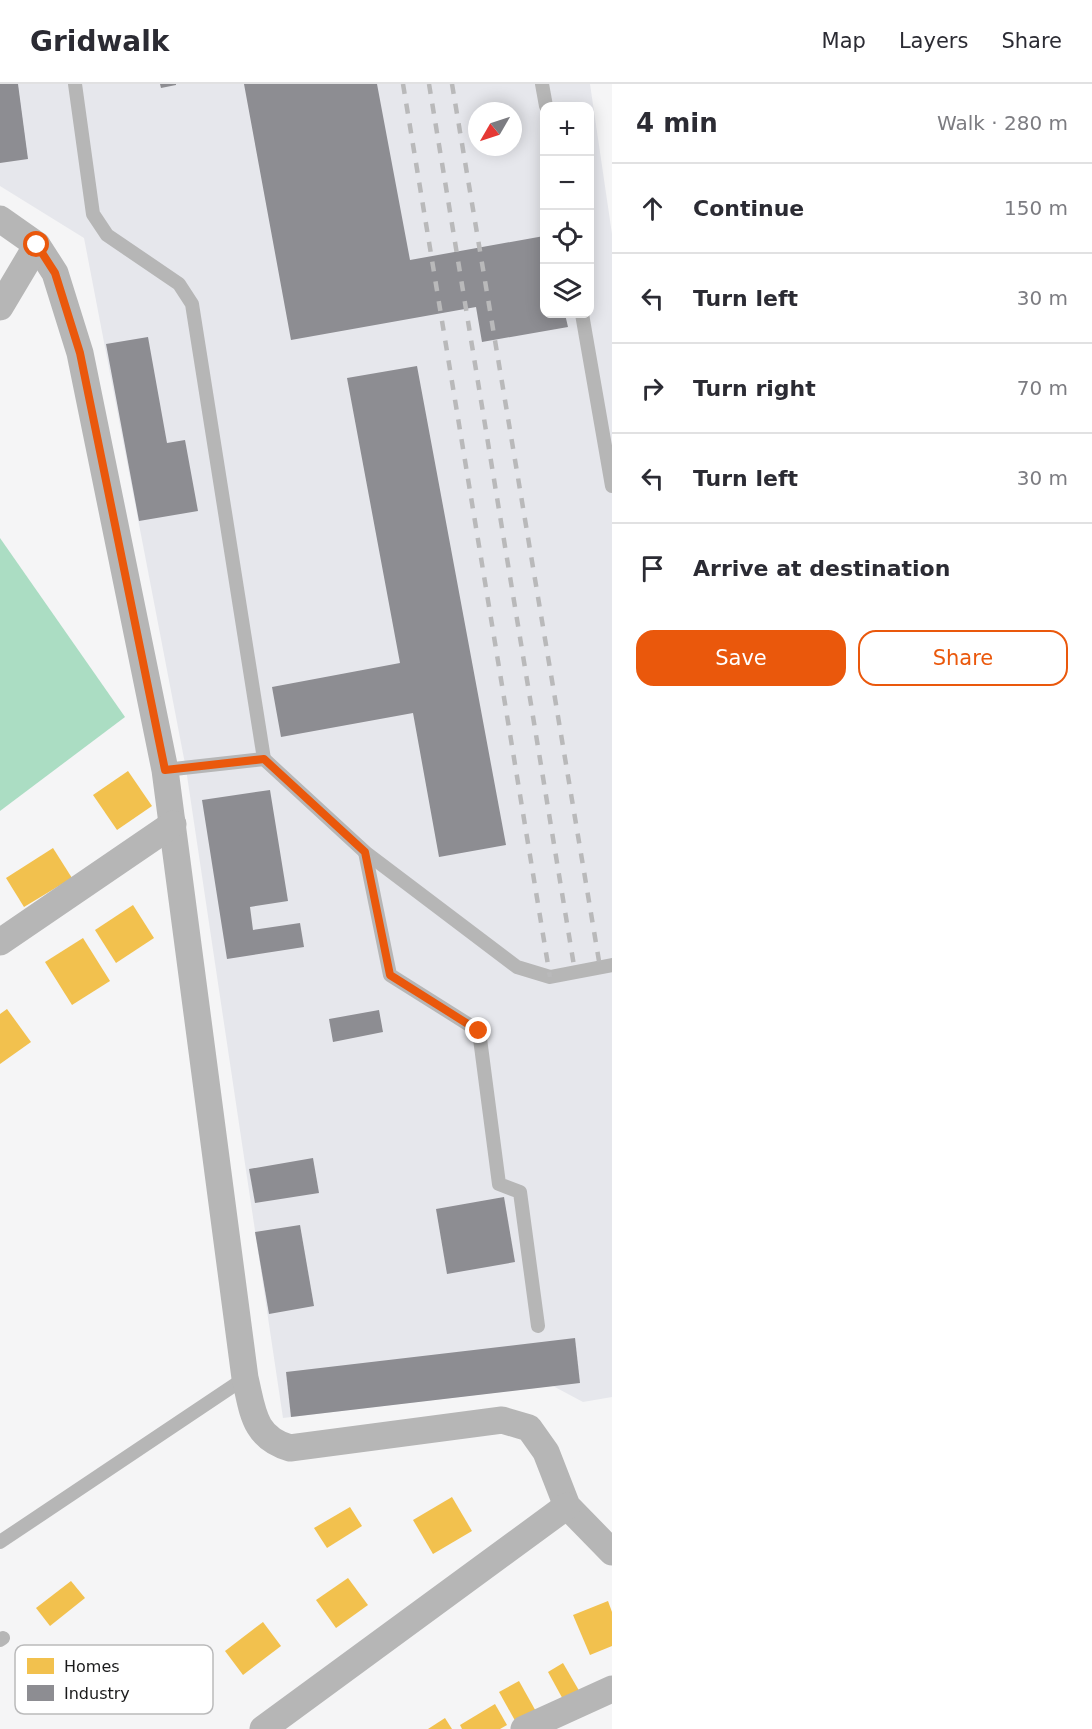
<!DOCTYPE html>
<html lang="en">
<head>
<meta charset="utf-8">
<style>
	:root { --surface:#fff; --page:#f7f7f7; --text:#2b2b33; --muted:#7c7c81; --line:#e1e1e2; --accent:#ea580c }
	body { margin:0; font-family:"DejaVu Sans",sans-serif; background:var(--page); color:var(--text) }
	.controls { position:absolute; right:18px; top:18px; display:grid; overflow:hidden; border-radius:12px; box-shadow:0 3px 15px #0003 }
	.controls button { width:54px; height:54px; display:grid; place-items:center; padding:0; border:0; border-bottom:2px solid var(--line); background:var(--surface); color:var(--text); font:30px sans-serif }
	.compass { position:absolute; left:468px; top:18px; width:54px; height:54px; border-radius:50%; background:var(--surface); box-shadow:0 3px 15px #0003; rotate:231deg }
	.stop { position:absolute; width:18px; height:18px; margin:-14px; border:4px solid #ea580c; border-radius:50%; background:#fff }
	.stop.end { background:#ea580c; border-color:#fff; box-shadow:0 2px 6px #0008 }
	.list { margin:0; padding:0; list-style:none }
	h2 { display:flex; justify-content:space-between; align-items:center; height:78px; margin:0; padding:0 24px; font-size:26px }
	h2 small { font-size:20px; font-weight:400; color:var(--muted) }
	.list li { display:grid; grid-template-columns:39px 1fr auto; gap:18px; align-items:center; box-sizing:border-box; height:90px; padding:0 24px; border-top:2px solid var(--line) }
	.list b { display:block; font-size:22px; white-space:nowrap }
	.list em { font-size:20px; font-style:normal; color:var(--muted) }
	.actions { display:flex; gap:12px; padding:18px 24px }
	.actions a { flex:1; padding:14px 0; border:2px solid var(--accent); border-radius:18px; text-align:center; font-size:21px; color:var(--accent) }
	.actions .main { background:var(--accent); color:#fff }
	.icon { flex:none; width:33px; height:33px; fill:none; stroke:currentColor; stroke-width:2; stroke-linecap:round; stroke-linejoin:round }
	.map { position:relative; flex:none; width:612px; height:1645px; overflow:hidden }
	header { display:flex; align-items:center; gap:36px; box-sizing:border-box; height:84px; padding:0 30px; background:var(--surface); border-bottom:2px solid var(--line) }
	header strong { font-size:28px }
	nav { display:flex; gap:33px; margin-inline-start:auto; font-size:21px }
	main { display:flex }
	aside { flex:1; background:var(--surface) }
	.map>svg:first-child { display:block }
	.built { fill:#e6e7ec; fill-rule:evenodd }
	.forest { fill:#abddc3 }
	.homes { fill:#f2c14e }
	.industry { fill:#8d8d92 }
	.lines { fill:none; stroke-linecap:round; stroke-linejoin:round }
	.service { stroke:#b6b6b6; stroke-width:14 }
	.minor { stroke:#b6b6b6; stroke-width:27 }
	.rail { stroke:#b9b9ba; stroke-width:4.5; stroke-dasharray:10 10; stroke-linecap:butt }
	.route { stroke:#ea580c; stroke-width:8 }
	.key { fill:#fff; stroke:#bababb; stroke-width:1.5 }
	.key-label { font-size:16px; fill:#1a1a1b }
</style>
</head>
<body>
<header>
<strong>Gridwalk</strong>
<nav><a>Map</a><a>Layers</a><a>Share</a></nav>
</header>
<main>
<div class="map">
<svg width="612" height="1645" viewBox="0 0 612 1645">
	<rect width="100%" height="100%" fill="#f5f5f6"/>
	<path class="built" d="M0 0H590L612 150V1313L583 1318 553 1302 283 1334 186 685 84 154 0 102ZM544 22H590V230H544ZM477 27H513V63H477Z"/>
	<polygon class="forest" points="0,454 125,633 0,727"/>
	<g class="homes">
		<polygon points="128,687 152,722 117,746 93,711"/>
		<polygon points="53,764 72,794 24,823 6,794"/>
		<polygon points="133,821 154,854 116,879 95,846"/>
		<polygon points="83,854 110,897 72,921 45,878"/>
		<polygon points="7,925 31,958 0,980 0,930"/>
		<polygon points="452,1413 472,1447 433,1470 413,1436"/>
		<polygon points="350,1423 362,1442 327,1464 314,1444"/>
		<polygon points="348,1494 368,1521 336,1544 316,1516"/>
		<polygon points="71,1497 85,1514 50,1542 36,1524"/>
		<polygon points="608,1517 612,1528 612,1562 590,1571 573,1531"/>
		<polygon points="263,1538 281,1562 243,1591 225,1567"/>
		<polygon points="563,1579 581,1610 565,1619 548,1588"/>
		<polygon points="519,1597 538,1631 518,1642 499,1608"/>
		<polygon points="495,1620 507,1641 500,1645 462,1645 460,1641"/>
		<polygon points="445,1634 452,1645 428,1645"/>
	</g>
	<g class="industry">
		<polygon points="0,0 18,0 28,75 0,79"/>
		<polygon points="160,0 176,0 176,1 161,4"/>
		<polygon points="244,0 377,0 410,176 544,152 544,230 565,230 568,243 482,258 476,223 291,256"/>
		<polygon points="148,253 167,359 185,356 198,427 139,437 106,260"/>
		<polygon points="417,282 506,761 439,773 413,629 281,653 272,603 400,579 347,294"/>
		<polygon points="270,706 288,817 250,823 253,846 300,839 304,863 227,875 202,716"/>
		<polygon points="379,926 383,948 333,958 329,935"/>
		<polygon points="313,1074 319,1109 255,1119 249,1085"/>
		<polygon points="504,1113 515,1178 447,1190 436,1125"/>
		<polygon points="300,1141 314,1222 269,1230 255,1148"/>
		<polygon points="575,1254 580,1299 291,1333 286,1288"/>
	</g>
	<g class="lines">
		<g class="service">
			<polyline points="75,0 93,130 107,151 179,200 192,220 264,675"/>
			<polyline points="542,0 546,22"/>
			<polyline points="582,230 612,402"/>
			<polyline points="165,686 264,675 365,768 517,883 550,893 612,881"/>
			<polyline points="365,768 390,891 479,947 499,1100 520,1108 538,1242"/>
			<polyline points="0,1458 245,1294"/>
			<polyline points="0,1556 3,1554"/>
		</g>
		<g class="minor">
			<path d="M0 135 37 161 55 189 80 269 165 686 245 1294C253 1327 253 1353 290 1364L502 1336 529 1344 546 1368 567 1422 612 1468"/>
			<polyline points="0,223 37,161"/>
			<polyline points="0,858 173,740"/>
			<polyline points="263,1645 567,1422"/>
			<polyline points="524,1645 612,1605"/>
		</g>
		<g class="rail">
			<polyline points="403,0 550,893"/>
			<polyline points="429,0 575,888"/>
			<polyline points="452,0 600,883"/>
		</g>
	</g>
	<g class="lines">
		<polyline class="route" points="37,161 55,189 80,269 165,686 264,675 365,768 390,891 479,947"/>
	</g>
	<rect x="15" y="1561" width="198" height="69" rx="9" class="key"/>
	<rect x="27" y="1574" width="27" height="16" fill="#f2c14e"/>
	<rect x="27" y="1601" width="27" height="16" fill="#8d8d92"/>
	<g class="key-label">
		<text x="64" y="1588">Homes</text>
		<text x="64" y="1615">Industry</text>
	</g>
</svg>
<div class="controls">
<button>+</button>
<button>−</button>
<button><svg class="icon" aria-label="locate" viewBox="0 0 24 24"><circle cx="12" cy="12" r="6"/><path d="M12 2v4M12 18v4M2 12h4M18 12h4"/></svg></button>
<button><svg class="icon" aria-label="layers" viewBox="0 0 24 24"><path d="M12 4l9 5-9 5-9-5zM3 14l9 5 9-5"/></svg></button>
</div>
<svg class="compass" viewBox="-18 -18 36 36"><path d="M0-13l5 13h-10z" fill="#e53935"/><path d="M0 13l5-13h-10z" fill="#7c7c81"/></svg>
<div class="stop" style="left:37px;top:161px"></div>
<div class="stop end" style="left:479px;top:947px"></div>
</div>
<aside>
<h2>4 min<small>Walk · 280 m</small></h2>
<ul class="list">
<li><svg class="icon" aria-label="ahead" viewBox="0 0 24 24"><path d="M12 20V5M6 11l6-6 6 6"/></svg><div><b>Continue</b></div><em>150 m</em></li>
<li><svg class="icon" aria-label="left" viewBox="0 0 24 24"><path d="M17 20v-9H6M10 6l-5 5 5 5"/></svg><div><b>Turn left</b></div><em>30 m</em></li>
<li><svg class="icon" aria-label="right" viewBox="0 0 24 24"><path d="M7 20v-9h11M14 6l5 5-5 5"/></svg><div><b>Turn right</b></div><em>70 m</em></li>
<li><svg class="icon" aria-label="left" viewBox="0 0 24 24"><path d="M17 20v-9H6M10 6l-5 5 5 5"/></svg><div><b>Turn left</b></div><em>30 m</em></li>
<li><svg class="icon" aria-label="arrive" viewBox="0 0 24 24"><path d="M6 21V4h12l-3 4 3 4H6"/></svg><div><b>Arrive at destination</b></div></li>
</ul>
<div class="actions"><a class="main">Save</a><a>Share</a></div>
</aside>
</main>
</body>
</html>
